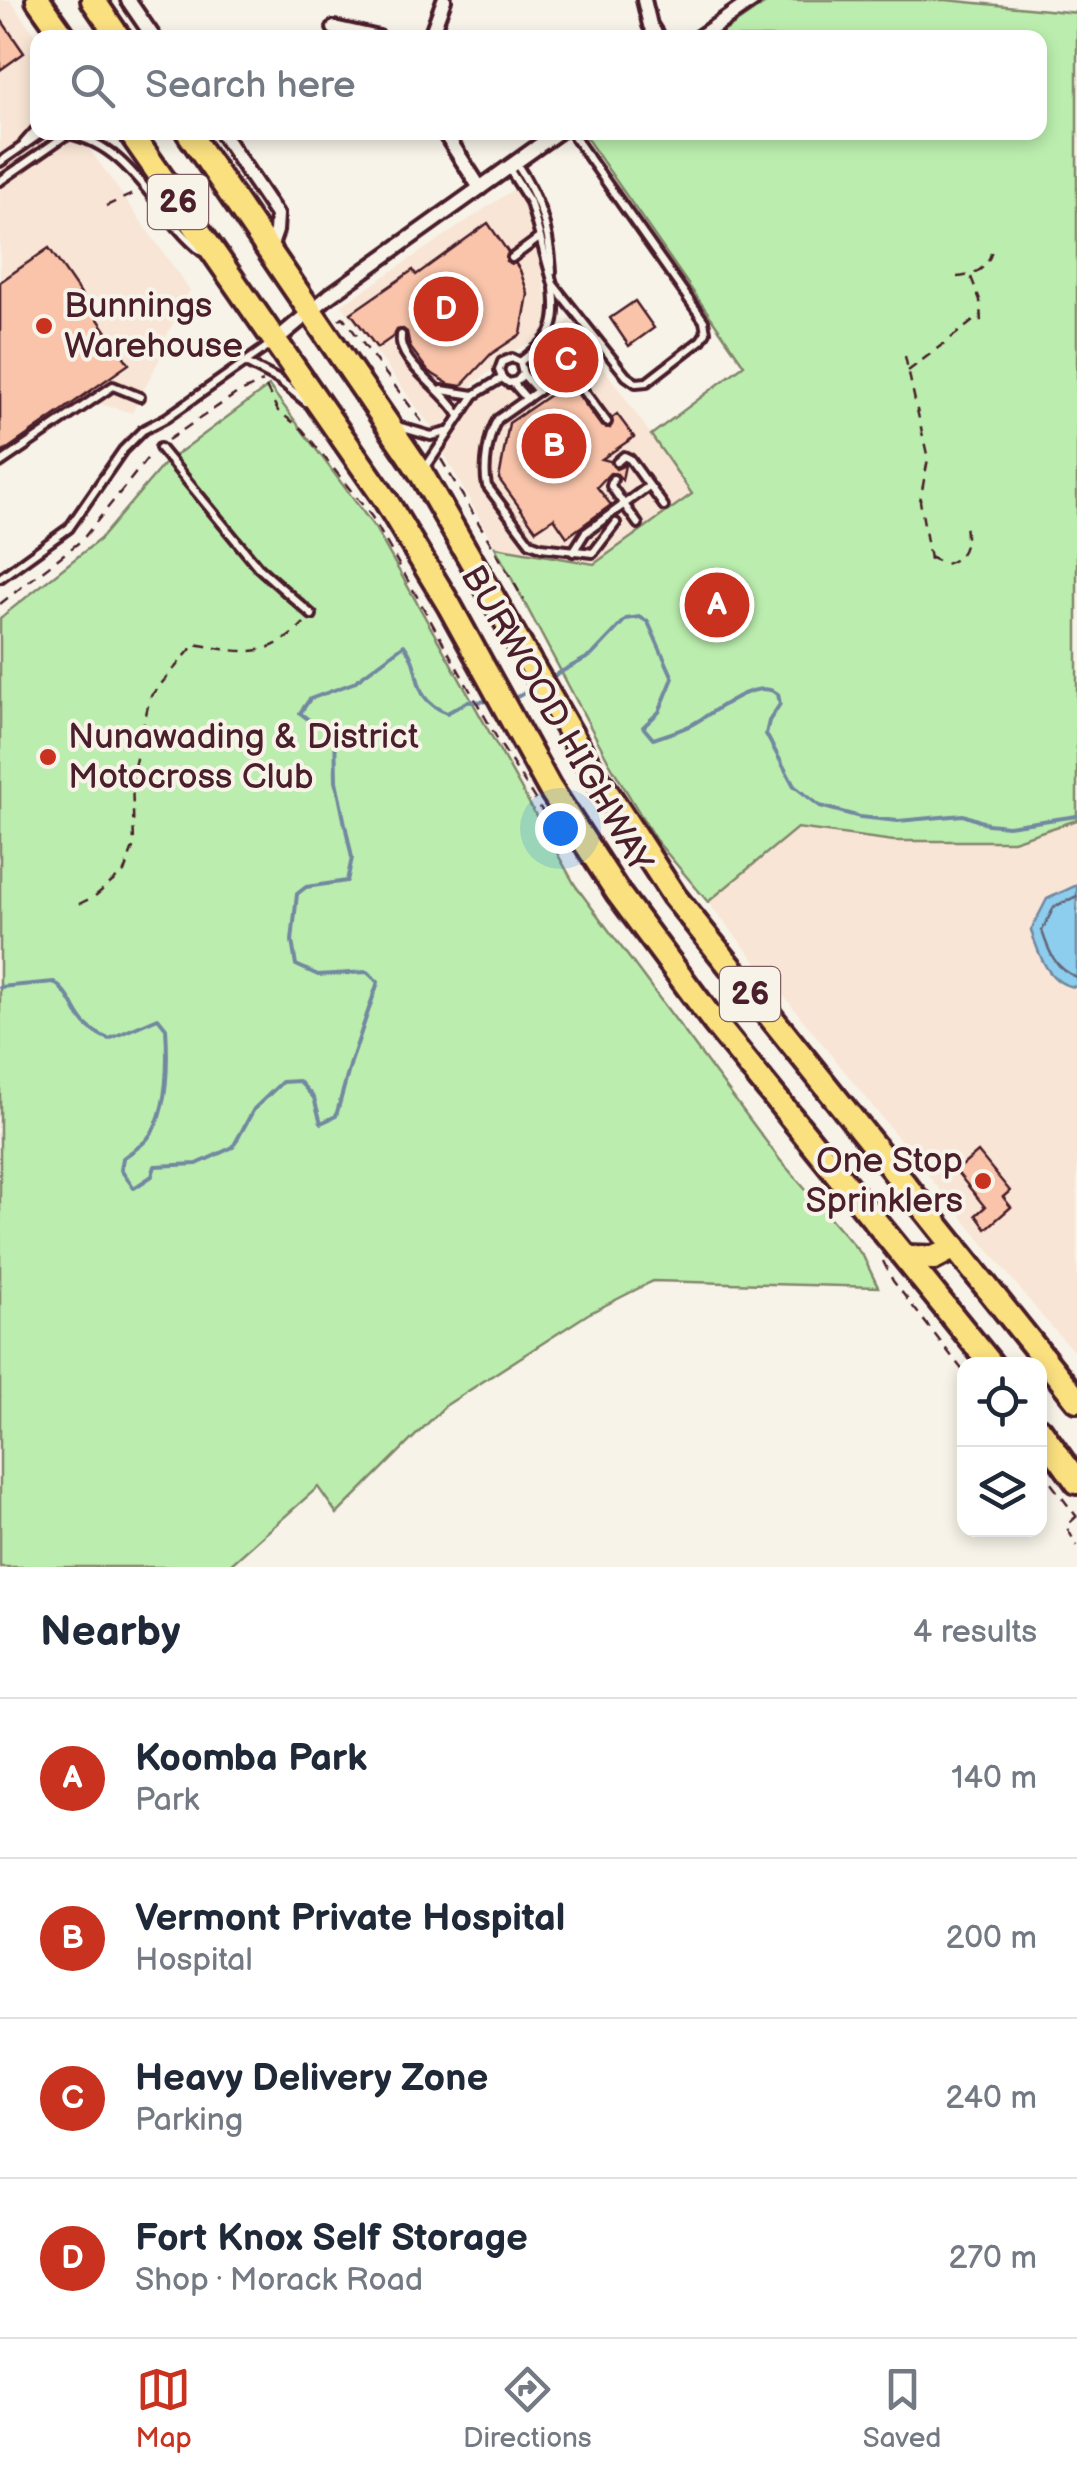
<!DOCTYPE html>
<html lang="en">
<head>
<meta charset="utf-8">
<style>
	:root { --surface:#fff; --page:#f6f6f7; --text:#1f2937; --muted:#747a83; --line:#e0e1e3; --accent:#c8321e }
	body { margin:0; font-family:"Balsamiq Sans",sans-serif; background:var(--page); color:var(--text) }
	.controls { position:absolute; right:30px; bottom:30px; display:grid; overflow:hidden; border-radius:20px; box-shadow:0 5px 15px #0003 }
	.controls button { width:90px; height:90px; display:grid; place-items:center; padding:0; border:0; border-bottom:2px solid var(--line); background:var(--surface); color:var(--text); font:50px sans-serif }
	.you { position:absolute; left:560px; top:828px; width:35px; height:35px; margin:-25px; border:8px solid #fff; border-radius:50%; background:#1a73e8; box-shadow:0 0 0 15px #1a73e833 }
	.badge { display:grid; place-items:center; width:65px; height:65px; border-radius:50%; background:var(--accent); color:#fff; font-size:32px; font-weight:700 }
	.pin { position:absolute; translate:-50% -50%; border:5px solid #fff; box-shadow:0 2px 10px #0006 }
	.list { margin:0; padding:0; list-style:none }
	h2 { display:flex; justify-content:space-between; align-items:center; height:130px; margin:0; padding:0 40px; font-size:42px }
	h2 small { font-size:32px; font-weight:400; color:var(--muted) }
	.list li { display:grid; grid-template-columns:65px 1fr auto; gap:30px; align-items:center; box-sizing:border-box; height:160px; padding:0 40px; border-top:2px solid var(--line) }
	.list b { display:block; font-size:38px; white-space:nowrap }
	.list p { margin:0; font-size:32px; white-space:nowrap; color:var(--muted) }
	.list em { font-size:32px; font-style:normal; color:var(--muted) }
	.icon { flex:none; width:55px; height:55px; fill:none; stroke:currentColor; stroke-width:2; stroke-linecap:round; stroke-linejoin:round }
	.map { position:relative; flex:none; width:1077px; height:1567px; overflow:hidden }
	.search { position:absolute; background:var(--surface); box-shadow:0 5px 15px #0003; left:30px; right:30px; top:30px; height:110px; display:flex; align-items:center; gap:25px; box-sizing:border-box; padding:0 35px; border-radius:20px; color:var(--muted); font-size:38px }
	.sheet { height:770px; background:var(--surface) }
	nav { display:flex; justify-content:space-around; align-items:center; box-sizing:border-box; height:140px; border-top:2px solid var(--line); background:var(--surface); font-size:28px; color:var(--muted) }
	nav a { display:grid; justify-items:center; gap:5px }
	nav .on { color:var(--accent) }
	.map>svg:first-child { display:block }
	.built { fill:#f8e5d5 }
	.green { fill:#bbeeae; stroke:#82866c; stroke-width:2.5 }
	.water { fill:#8dceee; stroke:#7288a0; stroke-width:2.5 }
	.lines { fill:none; stroke-linecap:round; stroke-linejoin:round }
	.shore { stroke:#656579; stroke-width:2.5 }
	.stream { stroke:#7288a0; stroke-width:4 }
	.building { fill:#f9c4aa; stroke:#4a1f2b; stroke-width:2.5 }
	.service-casing { stroke:#4a1f2b; stroke-width:14 }
	.minor-casing { stroke:#4a1f2b; stroke-width:20 }
	.trunk-casing { stroke:#4a1f2b; stroke-width:30 }
	.path { stroke:#4a1f2b; stroke-width:2.5; stroke-dasharray:10 8; stroke-linecap:butt }
	.service { stroke:#f7f3e8; stroke-width:6 }
	.minor { stroke:#f7f3e8; stroke-width:12 }
	.trunk { stroke:#fbe080; stroke-width:22 }
	.path-bridge { stroke:#4a1f2b; stroke-width:2.5; stroke-dasharray:10 8; stroke-linecap:butt }
	.poi-dot { fill:#c8321e; stroke:#f7f3e8; stroke-width:4 }
	.labels { text-anchor:middle; dominant-baseline:central; stroke-width:8; stroke-linejoin:round; paint-order:stroke }
	.shield { fill:#f7f3e8; stroke:#7e5f64; stroke-width:2.5 }
	.shield-label { font-size:32px; font-weight:bold; fill:#4a1f2b }
	.poi-label { font-size:35px; fill:#4a1f2b; stroke:#f7f3e8; text-anchor:start }
	.street-label { font-size:35px; fill:#4a1f2b; stroke:#f7f3e8 }
</style>
</head>
<body>
<div class="map">
<svg width="1077" height="1567" viewBox="0 0 1077 1567">
	<rect width="100%" height="100%" fill="#f7f3e8"/>
	<filter id="ink" filterUnits="userSpaceOnUse"><feTurbulence type="fractalNoise" baseFrequency=".01" numOctaves="2"/><feDisplacementMap in="SourceGraphic" scale="20" xChannelSelector="R" yChannelSelector="G"/><feConvolveMatrix kernelMatrix="1 2 1 2 8 2 1 2 1" color-interpolation-filters="sRGB"/></filter>
	<g filter="url(#ink)">
		<g class="built">
			<polygon points="0,0 10,0 37,38 38,132 78,133 190,290 166,337 158,343 159,360 132,413 97,403 0,470"/>
			<polygon points="517,187 528,206 534,227 549,314 547,326 533,342 502,356 492,370 472,385 443,426 437,430 429,424 342,305"/>
			<polygon points="569,319 693,494 594,564 495,547 444,453 476,403 486,394 520,383 537,360 558,342"/>
			<polygon points="1077,820 1077,1355 1041,1315 708,902 797,828 894,841 1013,841"/>
		</g>
		<g class="green">
			<polygon points="770,0 946,0 1077,13 1077,820 1013,841 894,841 797,828 708,902 655,839 610,764 495,547 594,564 692,494 651,435 744,365 583,133 1040,132 1040,38 716,37"/>
			<polygon points="269,386 375,528 575,885 780,1160 863,1256 878,1287 653,1281 588,1314 445,1406 337,1514 318,1487 228,1567 0,1567 0,618 100,539 164,464"/>
		</g>
		<path class="water" d="M1077 885V987C1048 986 1038 952 1031 930L1047 899Z"/>
		<g class="lines">
			<path class="shore" d="M1077 896 1054 907 1042 931C1049 952 1055 969 1077 977"/>
			<g class="stream">
				<path d="M548 679 592 655 626 619 640 617 648 622 673 678 659 712 643 727 653 739C665 735 679 731 691 725 713 714 755 676 778 694L780 704 769 721 766 734 794 786 820 806 860 817 898 821 963 815 988 824 1008 826 1077 816"/>
				<polyline points="513,699 535,687"/>
				<path d="M0 987 54 982C81 1003 70 1023 109 1039L158 1018 166 1028C168 1059 169 1112 148 1138 142 1146 131 1152 123 1158L121 1170 134 1188 152 1176 155 1166 197 1164 233 1147 254 1109 282 1082 299 1081 314 1098 321 1123 336 1116 351 1062 378 982 367 972 318 975 296 965 292 941 297 894 306 887 347 881 352 858 336 781 335 725 313 723 300 713 310 699 353 683 404 645C425 673 408 697 447 713L467 702 494 701"/>
			</g>
		</g>
		<g class="building">
			<polygon points="0,18 24,53 0,70"/>
			<polygon points="488,223 508,252 506,261 516,264 520,270 528,294 521,334 491,354 461,386 449,384 428,371 410,347 407,332 403,329 397,330 394,336 377,348 351,313 413,270 416,275"/>
			<polygon points="49,248 129,364 0,454 0,282"/>
			<polygon points="635,301 654,328 629,346 610,318"/>
			<polygon points="569,382 601,426 610,428 612,418 617,414 634,437 602,459 610,461 616,469 625,465 622,480 617,474 610,473 597,487 611,505 567,537 554,518 536,530 499,479 509,423"/>
			<polygon points="978,1152 1010,1191 1003,1197 1011,1207 986,1229 976,1215 985,1207 956,1171"/>
		</g>
		<g class="lines">
			<defs>
				<g id="service">
					<path d="M67 134C133 145 156 216 202 252"/>
					<polyline points="24,143 38,127"/>
					<polyline points="0,162 43,132"/>
					<path d="M516 163C540 199 549 227 552 271"/>
					<polyline points="509,169 530,202 553,284 626,376 636,383 647,382 701,340 706,332 704,321 571,132"/>
					<polyline points="0,181 69,133"/>
					<polyline points="512,258 539,238"/>
					<path d="M401 335C396 363 446 390 459 416"/>
					<path d="M520 362C552 337 558 330 554 288"/>
					<polyline points="246,363 279,380 306,402"/>
					<polyline points="523,374 538,391"/>
					<polyline points="513,383 527,399"/>
					<polyline points="442,390 474,395"/>
					<path d="M607 422 573 376 568 372 562 374 498 419C488 434 483 468 487 486L530 543 541 547 593 553 616 523"/>
					<polyline points="397,426 431,436 447,432"/>
					<polyline points="160,448 258,567 312,615"/>
					<polyline points="617,462 624,456 630,459 664,506"/>
					<polyline points="0,463 113,386 140,397"/>
					<polyline points="424,470 474,395 502,378 509,383 517,381 523,374 520,362 512,358 502,362 499,370 502,378"/>
					<polyline points="613,479 611,486 638,524"/>
					<polyline points="573,552 585,533 649,486"/>
					<polyline points="0,578 69,528 123,450 143,430 166,418 271,344"/>
				</g>
				<g id="minor">
					<polyline points="128,0 154,38"/>
					<polyline points="644,0 650,25 658,38"/>
					<polyline points="334,28 379,38"/>
					<polyline points="430,38 444,0"/>
					<polyline points="698,38 753,0"/>
					<polyline points="221,132 277,215 276,231 270,248"/>
					<polyline points="444,132 480,188"/>
					<polyline points="276,340 329,296 558,132"/>
				</g>
				<g id="trunk">
					<polyline points="38,0 65,38"/>
					<polyline points="93,0 119,38"/>
					<polyline points="130,132 385,499 449,605 549,787 618,893 714,1022 991,1364"/>
					<polyline points="188,132 421,473 587,762 674,896 1077,1400"/>
					<polyline points="905,1257 934,1258 955,1247"/>
					<polyline points="1040,1430 1077,1482"/>
				</g>
			</defs>
			<use href="#service" class="service-casing"/>
			<use href="#minor" class="minor-casing"/>
			<use href="#trunk" class="trunk-casing"/>
			<g class="path">
				<polyline points="106,206 135,193"/>
				<path d="M957 277C975 276 990 267 992 248"/>
				<polyline points="971,277 980,300 981,325"/>
				<polyline points="339,320 343,317 422,422"/>
				<polyline points="905,356 928,459 920,501 931,565"/>
				<polyline points="1077,368 1077,370"/>
				<polyline points="908,371 981,315"/>
				<polyline points="266,387 278,411 302,429 372,517 502,747 565,847"/>
				<polyline points="168,440 236,394 263,382"/>
				<polyline points="441,459 524,600"/>
				<path d="M929 557 945 564C965 558 968 544 965 525"/>
				<polyline points="0,604 82,540 150,455"/>
				<path d="M79 904 95 896 124 872 134 845 132 776 150 697 195 644C244 653 267 660 304 623"/>
				<polyline points="883,1261 893,1281 964,1372"/>
				<polyline points="1040,1469 1077,1517"/>
			</g>
			<use href="#service" class="service"/>
			<use href="#minor" class="minor"/>
			<use href="#trunk" class="trunk"/>
			<polyline class="path-bridge" points="1077,1516 1066,1526 1077,1546"/>
		</g>
	</g>
	<g class="poi-dot">
		<circle cx="44" cy="326" r="10"/>
		<circle cx="48" cy="757" r="10"/>
		<circle cx="983" cy="1181" r="10"/>
	</g>
	<g class="labels">
		<g class="shield">
			<rect x="148" y="175" width="60" height="54" rx="8"/>
			<rect x="720" y="967" width="60" height="54" rx="8"/>
		</g>
		<g class="shield-label">
			<text x="178" y="202">26</text>
			<text x="750" y="994">26</text>
		</g>
		<g class="poi-label">
			<text x="64" y="306">Bunnings<tspan x="64" dy="40">Warehouse</tspan></text>
			<text x="68" y="737">Nunawading &amp; District<tspan x="68" dy="40">Motocross Club</tspan></text>
			<text x="963" y="1161" text-anchor="end">One Stop<tspan x="963" dy="40">Sprinklers</tspan></text>
		</g>
		<g class="street-label">
			<text transform="translate(556 719) rotate(60)">BURWOOD HIGHWAY</text>
		</g>
	</g>
</svg>
<div class="controls">
<button><svg class="icon" aria-label="locate" viewBox="0 0 24 24"><circle cx="12" cy="12" r="6"/><path d="M12 2v4M12 18v4M2 12h4M18 12h4"/></svg></button>
<button><svg class="icon" aria-label="layers" viewBox="0 0 24 24"><path d="M12 4l9 5-9 5-9-5zM3 14l9 5 9-5"/></svg></button>
</div>
<div class="you"></div>
<div class="pin badge" style="left:717px;top:605px">A</div>
<div class="pin badge" style="left:554px;top:446px">B</div>
<div class="pin badge" style="left:566px;top:360px">C</div>
<div class="pin badge" style="left:446px;top:309px">D</div>
<div class="search"><svg class="icon" aria-label="search" viewBox="0 0 24 24"><circle cx="10" cy="10" r="6"/><path d="M15 15l6 6"/></svg>Search here</div>
</div>
<section class="sheet">
<h2>Nearby<small>4 results</small></h2>
<ul class="list">
<li><span class="badge">A</span><div><b>Koomba Park</b><p>Park</p></div><em>140 m</em></li>
<li><span class="badge">B</span><div><b>Vermont Private Hospital</b><p>Hospital</p></div><em>200 m</em></li>
<li><span class="badge">C</span><div><b>Heavy Delivery Zone</b><p>Parking</p></div><em>240 m</em></li>
<li><span class="badge">D</span><div><b>Fort Knox Self Storage</b><p>Shop · Morack Road</p></div><em>270 m</em></li>
</ul>
</section>
<nav>
<a class="on"><svg class="icon" aria-label="map" viewBox="0 0 24 24"><path d="M3 6l6-2 6 2 6-2v14l-6 2-6-2-6 2zM9 4v14M15 6v14"/></svg>Map</a>
<a><svg class="icon" aria-label="directions" viewBox="0 0 24 24"><path d="M12 3l9 9-9 9-9-9zM9 14v-3h6M13 9l2 2-2 2"/></svg>Directions</a>
<a><svg class="icon" aria-label="saved" viewBox="0 0 24 24"><path d="M7 4h10v16l-5-4-5 4z"/></svg>Saved</a>
</nav>
</body>
</html>
